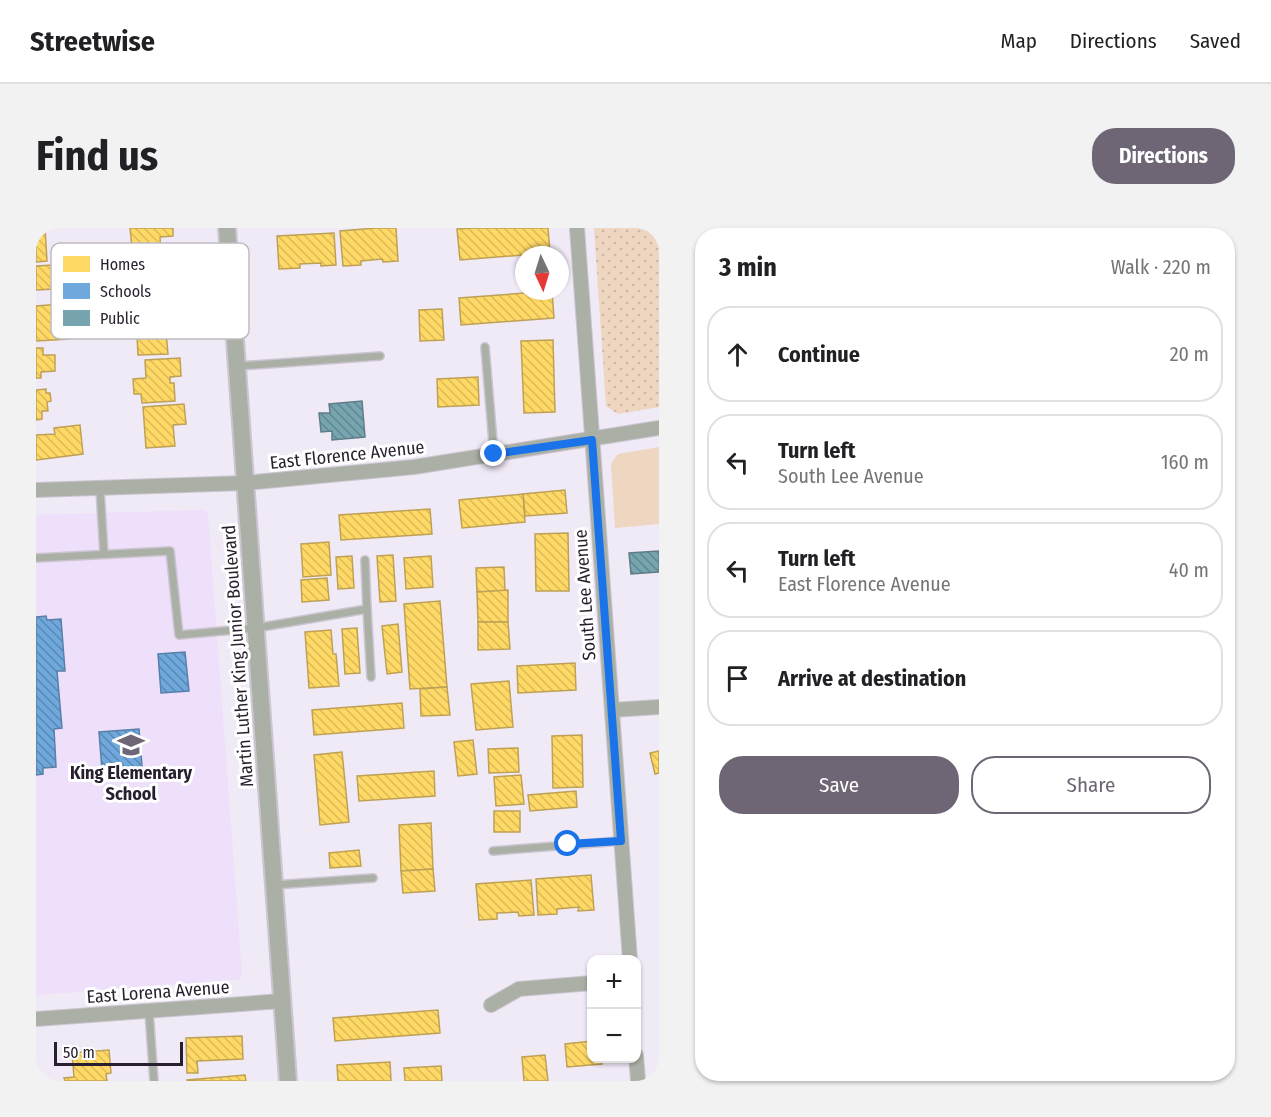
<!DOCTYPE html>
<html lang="en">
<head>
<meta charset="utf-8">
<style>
	:root { --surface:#fff; --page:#f2f2f2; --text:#202124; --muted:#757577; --line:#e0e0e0; --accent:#6e6674 }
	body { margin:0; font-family:"Fira Sans Condensed",sans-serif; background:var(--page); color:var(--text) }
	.controls { position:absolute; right:18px; bottom:18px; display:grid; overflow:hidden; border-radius:12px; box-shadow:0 2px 4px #0004 }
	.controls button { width:54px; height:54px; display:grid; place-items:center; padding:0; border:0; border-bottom:2px solid var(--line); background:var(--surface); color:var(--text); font:30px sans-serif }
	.compass { position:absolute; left:479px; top:18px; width:54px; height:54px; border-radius:50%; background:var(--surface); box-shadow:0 2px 4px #0004; rotate:176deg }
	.scale { position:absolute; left:18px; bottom:15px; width:129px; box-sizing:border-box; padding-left:6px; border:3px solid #281f2e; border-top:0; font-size:16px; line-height:21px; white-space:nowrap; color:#281f2e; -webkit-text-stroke:4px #fff; paint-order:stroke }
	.stop { position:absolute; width:18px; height:18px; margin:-14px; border:4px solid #1a73e8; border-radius:50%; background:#fff }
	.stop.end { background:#1a73e8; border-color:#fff; box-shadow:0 2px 6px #0008 }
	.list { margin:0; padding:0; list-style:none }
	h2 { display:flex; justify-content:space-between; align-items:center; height:78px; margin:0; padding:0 24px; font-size:26px }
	h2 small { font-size:20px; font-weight:400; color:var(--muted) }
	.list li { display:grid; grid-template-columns:39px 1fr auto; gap:18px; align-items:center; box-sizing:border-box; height:96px; margin:0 12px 12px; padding:0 12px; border:2px solid var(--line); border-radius:24px }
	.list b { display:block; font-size:22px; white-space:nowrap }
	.list p { margin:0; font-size:20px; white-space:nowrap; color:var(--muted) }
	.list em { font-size:20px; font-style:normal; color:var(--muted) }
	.actions { display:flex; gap:12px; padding:18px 24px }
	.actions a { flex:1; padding:14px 0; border:2px solid var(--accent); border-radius:24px; text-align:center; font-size:21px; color:var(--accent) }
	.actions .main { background:var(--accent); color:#fff }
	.icon { flex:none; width:33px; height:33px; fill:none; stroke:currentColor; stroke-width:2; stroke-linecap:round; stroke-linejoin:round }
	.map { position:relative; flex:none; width:623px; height:853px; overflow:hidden; border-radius:24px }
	header { display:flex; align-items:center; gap:36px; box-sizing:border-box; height:84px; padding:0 30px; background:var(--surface); border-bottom:2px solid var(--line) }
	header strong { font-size:28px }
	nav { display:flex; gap:33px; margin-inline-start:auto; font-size:21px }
	.intro { display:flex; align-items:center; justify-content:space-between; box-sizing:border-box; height:144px; padding:0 36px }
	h1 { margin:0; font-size:42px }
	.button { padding:15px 27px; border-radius:24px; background:var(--accent); color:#fff; font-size:21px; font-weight:700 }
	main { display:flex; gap:36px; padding:0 36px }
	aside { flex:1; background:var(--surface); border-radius:24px; box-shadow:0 2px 4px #0004 }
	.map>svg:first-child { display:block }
	.built { fill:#eedffa }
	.green { fill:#efd6c1 }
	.park { fill:url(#park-dots) }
	.homes { fill:url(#homes-back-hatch); stroke:#bea155; stroke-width:1.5 }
	.schools { fill:url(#schools-back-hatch); stroke:#5a7fa8; stroke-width:1.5 }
	.public { fill:url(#public-back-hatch); stroke:#5f7d88; stroke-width:1.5 }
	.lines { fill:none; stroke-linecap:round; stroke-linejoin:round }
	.service-casing { stroke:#ccc5d1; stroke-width:10 }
	.minor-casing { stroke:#ccc5d1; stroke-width:16 }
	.tertiary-casing { stroke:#ccc5d1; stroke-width:20 }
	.service { stroke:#aab0a6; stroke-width:7 }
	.minor { stroke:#aab0a6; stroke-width:14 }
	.tertiary { stroke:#aab0a6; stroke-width:16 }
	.route { stroke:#1a73e8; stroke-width:8 }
	.labels { text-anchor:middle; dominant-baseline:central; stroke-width:6; stroke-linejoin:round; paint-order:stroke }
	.street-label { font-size:18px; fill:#281f2e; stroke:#fff }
	.poi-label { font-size:18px; font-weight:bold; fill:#281f2e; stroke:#fff }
	.key { fill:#fff; stroke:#bebcc0; stroke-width:1.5 }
	.key-label { font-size:16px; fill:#281f2e }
</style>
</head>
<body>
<header>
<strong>Streetwise</strong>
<nav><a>Map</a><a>Directions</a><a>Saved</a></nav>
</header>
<div class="intro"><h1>Find us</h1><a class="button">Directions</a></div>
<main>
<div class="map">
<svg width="623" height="853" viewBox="0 0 623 853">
	<defs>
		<pattern id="park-dots" width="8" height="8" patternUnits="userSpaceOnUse" patternTransform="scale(1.5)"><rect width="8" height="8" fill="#efd6c1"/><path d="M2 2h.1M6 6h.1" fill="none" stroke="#cdb7a6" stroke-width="1.8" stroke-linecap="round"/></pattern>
		<pattern id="homes-back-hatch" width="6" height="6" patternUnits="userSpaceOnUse" patternTransform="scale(1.5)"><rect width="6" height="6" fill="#ffd966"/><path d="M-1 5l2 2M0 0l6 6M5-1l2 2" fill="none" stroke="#dbba59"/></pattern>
		<pattern id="schools-back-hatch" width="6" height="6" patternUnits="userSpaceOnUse" patternTransform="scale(1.5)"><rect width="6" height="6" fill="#6fa8dc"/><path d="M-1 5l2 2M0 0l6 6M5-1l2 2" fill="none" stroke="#5b88b3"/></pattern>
		<pattern id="public-back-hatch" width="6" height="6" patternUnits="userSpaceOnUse" patternTransform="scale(1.5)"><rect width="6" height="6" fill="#76a5af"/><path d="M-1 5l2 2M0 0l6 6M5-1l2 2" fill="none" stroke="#61868f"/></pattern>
	</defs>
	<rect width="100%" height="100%" fill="#f0e9f6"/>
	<polygon class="built" points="166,282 169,282 172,287 206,746 205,750 200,752 0,767 0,287"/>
	<polygon class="green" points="623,219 623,296 579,300 575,236 582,226"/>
	<polygon class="park" points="558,0 623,0 623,179 582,186 570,178"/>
	<g class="homes">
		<polygon points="0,0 9,0 11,33 0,34"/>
		<polygon points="94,0 137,0 137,8 124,9 125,28 97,30"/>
		<polygon points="340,0 360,0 362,33 347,34 346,31 325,33 325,37 307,38 304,3"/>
		<polygon points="438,0 512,0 514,25 424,32 421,1"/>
		<polygon points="298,5 300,37 285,38 285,35 264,36 264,40 243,41 241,8"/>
		<polygon points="17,37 19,61 0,62 0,38"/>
		<polygon points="516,63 518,90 425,97 423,70"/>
		<polygon points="24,76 26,100 32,99 33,111 0,113 0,78"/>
		<polygon points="406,81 408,112 384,113 383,82"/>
		<polygon points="142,84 144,103 130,104 132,126 102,127 100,87"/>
		<polygon points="517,112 519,184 488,185 485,113"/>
		<polygon points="0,120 7,120 7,127 19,127 19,143 5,144 5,150 0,150"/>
		<polygon points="144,130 145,148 134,149 134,155 138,155 139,173 106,175 105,166 98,166 97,151 110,150 109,132"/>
		<polygon points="442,149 443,177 402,179 401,151"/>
		<polygon points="10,161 10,165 14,165 15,173 11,174 12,183 6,183 6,191 0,192 0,162"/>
		<polygon points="148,176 150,196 137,197 139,218 110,220 107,179"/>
		<polygon points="44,197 47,226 0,232 0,207 19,206 18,200"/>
		<polygon points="529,262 531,285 489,288 487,266"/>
		<polygon points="487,266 489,294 426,300 423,272"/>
		<polygon points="394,281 396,306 305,312 303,287"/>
		<polygon points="532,305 533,363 500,363 499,306"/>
		<polygon points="293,314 295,347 267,349 265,316"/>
		<polygon points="357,327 360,373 344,374 341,328"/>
		<polygon points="316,328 318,360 302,361 300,329"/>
		<polygon points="395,328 397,359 370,361 368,330"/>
		<polygon points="468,339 469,363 441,364 440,340"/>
		<polygon points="291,350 293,372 266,374 265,352"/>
		<polygon points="472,362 472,394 442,394 441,364"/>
		<polygon points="404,373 411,459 374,461 368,376"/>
		<polygon points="442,394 472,394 474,421 442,422"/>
		<polygon points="362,396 366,444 351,446 346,398"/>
		<polygon points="321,400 324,445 309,446 306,401"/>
		<polygon points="295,402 297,426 300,426 303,458 273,460 269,404"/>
		<polygon points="539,435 540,462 482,465 481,438"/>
		<polygon points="473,453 477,499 440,502 435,456"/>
		<polygon points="411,459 414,487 385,488 384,461"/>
		<polygon points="366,475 368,500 278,507 276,482"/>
		<polygon points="546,507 547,559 517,560 516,508"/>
		<polygon points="437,512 441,546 422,548 418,514"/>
		<polygon points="482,520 483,544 453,545 452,521"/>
		<polygon points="623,523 623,545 619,546 614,525"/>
		<polygon points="306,524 313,594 284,597 278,527"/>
		<polygon points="398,543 399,568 323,573 321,548"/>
		<polygon points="485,547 488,576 460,578 458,549"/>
		<polygon points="540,563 541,579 494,583 492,567"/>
		<rect x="458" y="583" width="26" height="21"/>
		<polygon points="395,595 397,641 365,643 363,597"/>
		<polygon points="323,622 325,638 294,640 293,625"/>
		<polygon points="397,641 399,663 367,665 365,643"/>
		<polygon points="555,647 558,682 542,683 543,679 521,681 521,686 502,687 500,651"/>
		<polygon points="495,652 498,687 483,688 482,684 461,685 461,691 443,692 440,656"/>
		<polygon points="402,782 404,805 299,813 297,790"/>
		<polygon points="206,808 207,831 161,833 162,845 151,845 150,810"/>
		<polygon points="556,813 556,830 565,830 566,836 531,839 529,816"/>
		<polygon points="73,822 75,845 70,846 71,853 29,853 28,850 38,849 36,825"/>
		<polygon points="509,827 512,853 488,853 486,829"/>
		<polygon points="354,834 355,853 302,853 301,837"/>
		<polygon points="405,838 406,853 369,853 368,840"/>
		<polygon points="209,847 210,853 151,853 151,852"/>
	</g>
	<g class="schools">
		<polygon points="10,388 11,392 25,391 29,443 21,443 26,500 18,501 20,539 7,540 7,546 0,547 0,389"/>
		<polygon points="149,424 153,463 125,465 122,426"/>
		<polygon points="103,501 106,538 66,542 63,504"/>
	</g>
	<g class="public">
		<polygon points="326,173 329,209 296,212 296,203 285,204 283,185 294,185 293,176"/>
		<polygon points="623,323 623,344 595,346 593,325"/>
	</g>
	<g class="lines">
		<defs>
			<g id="service">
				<polyline points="449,119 458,226"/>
				<polyline points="203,138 344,128"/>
				<polyline points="64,261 68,326"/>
				<polyline points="0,330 134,323 143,407 220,400 331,381 335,449"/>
				<polyline points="329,332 331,381"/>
				<polyline points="457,623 585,613"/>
				<polyline points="238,657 337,650"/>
				<polyline points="113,783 118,853"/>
			</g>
			<g id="minor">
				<polyline points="541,0 594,732"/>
				<polyline points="0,262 209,255 378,239 623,200"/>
				<polyline points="576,482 623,479"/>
				<polyline points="455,777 483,761 556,755"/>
				<polyline points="0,791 246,773"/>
				<polyline points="600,827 602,853"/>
			</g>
			<polyline id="tertiary" points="191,0 252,853"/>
		</defs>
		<use href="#service" class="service-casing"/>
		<use href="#minor" class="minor-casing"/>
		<use href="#tertiary" class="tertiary-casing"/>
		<use href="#service" class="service"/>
		<use href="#minor" class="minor"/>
		<use href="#tertiary" class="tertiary"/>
	</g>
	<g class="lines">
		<polyline class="route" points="458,226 556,212 585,613 532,616"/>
	</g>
	<defs>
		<symbol id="school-bare" viewBox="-9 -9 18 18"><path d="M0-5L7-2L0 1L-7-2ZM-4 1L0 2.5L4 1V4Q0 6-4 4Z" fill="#6e6674" stroke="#fff" stroke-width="2.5" paint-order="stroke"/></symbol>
	</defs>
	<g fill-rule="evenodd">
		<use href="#school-bare" x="76" y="498" width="38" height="38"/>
	</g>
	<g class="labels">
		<g class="street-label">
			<text transform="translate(311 227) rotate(-6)">East Florence Avenue</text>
			<text transform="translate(549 367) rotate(-94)">South Lee Avenue</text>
			<text transform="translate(202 428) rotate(-94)">Martin Luther King Junior Boulevard</text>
			<text transform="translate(122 764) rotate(-4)">East Lorena Avenue</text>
		</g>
		<g class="poi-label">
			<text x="95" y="545">King Elementary<tspan x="95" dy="21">School</tspan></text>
		</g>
	</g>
	<rect x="15" y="15" width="198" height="96" rx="9" class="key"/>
	<rect x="27" y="28" width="27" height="16" fill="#ffd966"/>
	<rect x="27" y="55" width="27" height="16" fill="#6fa8dc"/>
	<rect x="27" y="82" width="27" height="16" fill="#76a5af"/>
	<g class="key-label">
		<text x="64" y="42">Homes</text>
		<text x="64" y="69">Schools</text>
		<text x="64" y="96">Public</text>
	</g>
</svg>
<div class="controls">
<button>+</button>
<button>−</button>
</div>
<svg class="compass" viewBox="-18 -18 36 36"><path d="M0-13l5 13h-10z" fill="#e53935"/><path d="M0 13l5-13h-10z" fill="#757577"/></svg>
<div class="scale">50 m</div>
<div class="stop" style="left:532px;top:616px"></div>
<div class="stop end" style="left:458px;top:226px"></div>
</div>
<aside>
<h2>3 min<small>Walk · 220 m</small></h2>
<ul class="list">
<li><svg class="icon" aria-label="ahead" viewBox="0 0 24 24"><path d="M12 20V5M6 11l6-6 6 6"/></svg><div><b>Continue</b></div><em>20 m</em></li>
<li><svg class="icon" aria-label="left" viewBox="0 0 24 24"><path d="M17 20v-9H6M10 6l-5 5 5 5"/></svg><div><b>Turn left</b><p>South Lee Avenue</p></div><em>160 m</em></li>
<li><svg class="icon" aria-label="left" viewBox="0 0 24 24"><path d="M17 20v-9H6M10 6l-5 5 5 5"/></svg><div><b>Turn left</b><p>East Florence Avenue</p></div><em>40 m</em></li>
<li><svg class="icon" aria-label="arrive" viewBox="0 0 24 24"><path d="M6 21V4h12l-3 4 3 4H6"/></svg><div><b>Arrive at destination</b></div></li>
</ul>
<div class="actions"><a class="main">Save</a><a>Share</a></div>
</aside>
</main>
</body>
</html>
